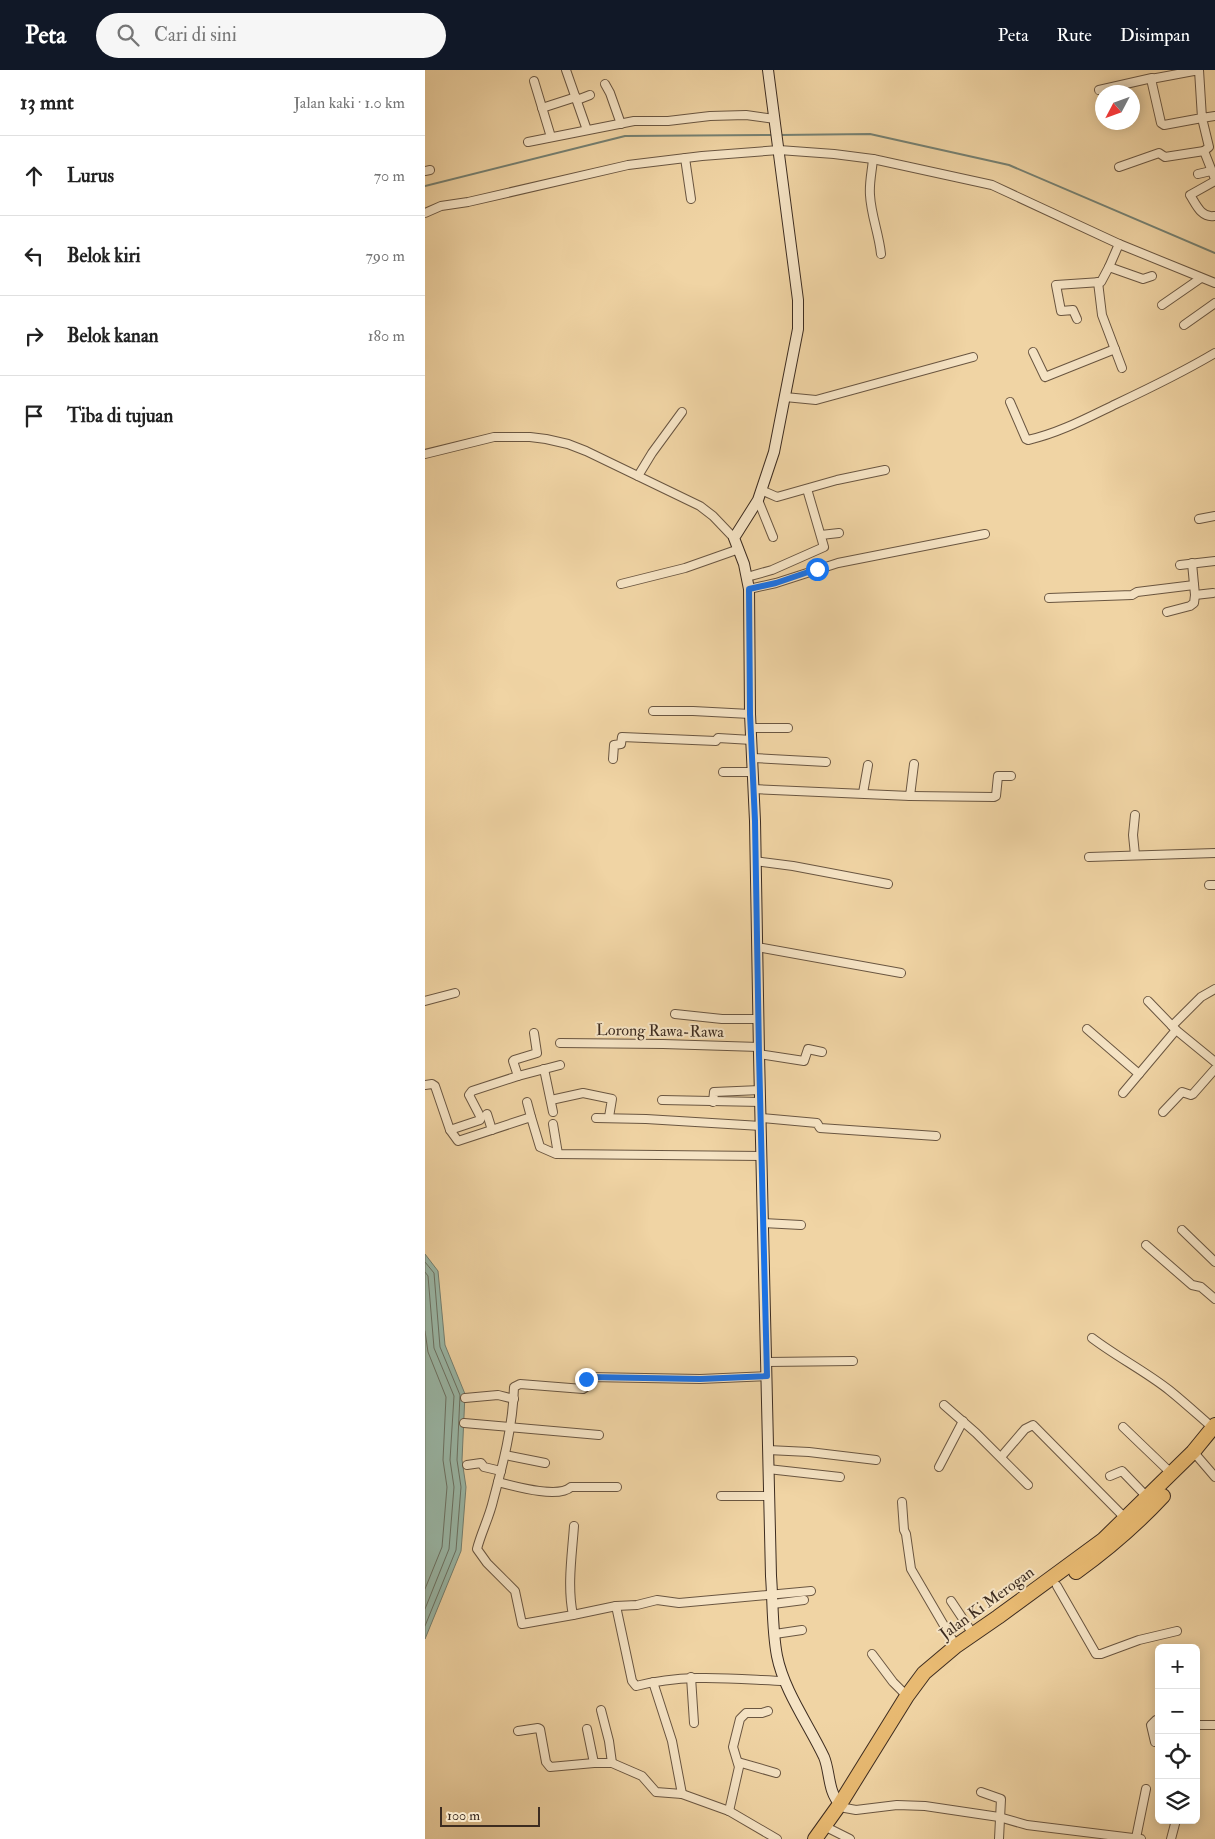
<!DOCTYPE html>
<html lang="id">
<head>
<meta charset="utf-8">
<style>
	:root { --surface:#fff; --page:#f6f6f6; --text:#222; --muted:#767676; --line:#e0e0e0; --accent:#111827 }
	body { margin:0; font-family:"IM FELL Double Pica",serif; background:var(--page); color:var(--text) }
	.controls { position:absolute; right:15px; bottom:15px; display:grid; overflow:hidden; border-radius:8px; box-shadow:0 2px 12px #0003 }
	.controls button { width:45px; height:45px; display:grid; place-items:center; padding:0; border:0; border-bottom:1px solid var(--line); background:var(--surface); color:var(--text); font:25px sans-serif }
	.compass { position:absolute; left:670px; top:15px; width:45px; height:45px; border-radius:50%; background:var(--surface); box-shadow:0 2px 12px #0003; rotate:229deg }
	.scale { position:absolute; left:15px; bottom:12px; width:100px; box-sizing:border-box; padding-left:5px; border:2px solid #3d2c20; border-top:0; font-size:14px; line-height:18px; white-space:nowrap; color:#3d2c20; -webkit-text-stroke:4px #f5e3c4; paint-order:stroke }
	.stop { position:absolute; width:15px; height:15px; margin:-11px; border:4px solid #1a73e8; border-radius:50%; background:#fff }
	.stop.end { background:#1a73e8; border-color:#fff; box-shadow:0 1px 5px #0008 }
	.list { margin:0; padding:0; list-style:none }
	h2 { display:flex; justify-content:space-between; align-items:center; height:65px; margin:0; padding:0 20px; font-size:21px }
	h2 small { font-size:16px; font-weight:400; color:var(--muted) }
	.list li { display:grid; grid-template-columns:32px 1fr auto; gap:15px; align-items:center; box-sizing:border-box; height:80px; padding:0 20px; border-top:1px solid var(--line) }
	.list b { display:block; font-size:19px; white-space:nowrap }
	.list em { font-size:16px; font-style:normal; color:var(--muted) }
	.icon { flex:none; width:28px; height:28px; fill:none; stroke:currentColor; stroke-width:2; stroke-linecap:round; stroke-linejoin:round }
	.map { position:relative; flex:none; width:790px; height:1769px; overflow:hidden }
	header { display:flex; align-items:center; gap:30px; box-sizing:border-box; height:70px; padding:0 25px; background:var(--accent); color:#fff }
	header strong { font-size:24px }
	nav { display:flex; gap:28px; margin-inline-start:auto; font-size:18px }
	.search { width:350px; height:45px; background:var(--page); display:flex; align-items:center; gap:12px; box-sizing:border-box; padding:0 18px; border-radius:28px; color:var(--muted); font-size:19px }
	main { display:flex }
	aside { flex:1; background:var(--surface) }
	.map>svg:first-child { display:block }
	.water { fill:#9ab8a8; stroke:#758072 }
	.lines { fill:none; stroke-linecap:round; stroke-linejoin:round }
	.shore { stroke:#6c7264; stroke-width:1 }
	.stream { stroke:#758072; stroke-width:2 }
	.street-casing { stroke:#6a5641; stroke-width:10 }
	.secondary-casing { stroke:#3d2c20; stroke-width:12 }
	.highway-casing { stroke:#3d2c20; stroke-width:16 }
	.street { stroke:#f5e3c4; stroke-width:8 }
	.secondary { stroke:#f5e3c4; stroke-width:10 }
	.highway { stroke:#e8ba72; stroke-width:14 }
	.route { stroke:#1a73e8; stroke-width:6 }
	.labels { text-anchor:middle; dominant-baseline:central; stroke-width:4; stroke-linejoin:round; paint-order:stroke }
	.street-label { font-size:16px; fill:#3d2c20; stroke:#f5e3c4 }
</style>
</head>
<body>
<header>
<strong>Peta</strong>
<div class="search"><svg class="icon" aria-label="search" viewBox="0 0 24 24"><circle cx="10" cy="10" r="6"/><path d="M15 15l6 6"/></svg>Cari di sini</div>
<nav><a>Peta</a><a>Rute</a><a>Disimpan</a></nav>
</header>
<main>
<aside>
<h2>13 mnt<small>Jalan kaki · 1.0 km</small></h2>
<ul class="list">
<li><svg class="icon" aria-label="ahead" viewBox="0 0 24 24"><path d="M12 20V5M6 11l6-6 6 6"/></svg><div><b>Lurus</b></div><em>70 m</em></li>
<li><svg class="icon" aria-label="left" viewBox="0 0 24 24"><path d="M17 20v-9H6M10 6l-5 5 5 5"/></svg><div><b>Belok kiri</b></div><em>790 m</em></li>
<li><svg class="icon" aria-label="right" viewBox="0 0 24 24"><path d="M7 20v-9h11M14 6l5 5-5 5"/></svg><div><b>Belok kanan</b></div><em>180 m</em></li>
<li><svg class="icon" aria-label="arrive" viewBox="0 0 24 24"><path d="M6 21V4h12l-3 4 3 4H6"/></svg><div><b>Tiba di tujuan</b></div></li>
</ul>
</aside>
<div class="map">
<svg width="790" height="1769" viewBox="0 0 790 1769">
	<rect width="100%" height="100%" fill="#f0d4a4"/>
	<filter id="stains"><feTurbulence type="fractalNoise" baseFrequency=".004" numOctaves="4"/><feColorMatrix values="0 0 0 0 .2 0 0 0 0 .09 0 0 0 0 .02 0 0 0 .5 -.17"/></filter>
	<radialGradient id="worn" r=".72"><stop offset=".6" stop-color="#630" stop-opacity="0"/><stop offset="1" stop-color="#630" stop-opacity=".3"/></radialGradient>
	<polygon class="water" points="0,1184 13,1201 20,1275 40,1324 37,1390 41,1417 36,1481 0,1569"/>
	<g class="lines">
		<g class="shore">
			<polyline points="0,1192 9,1203 15,1277 35,1325 32,1390 36,1417 31,1480 0,1556"/>
			<polyline points="0,1202 3,1206 9,1278 29,1326 25,1390 29,1417 24,1479 0,1539"/>
			<polyline points="0,1261 3,1282 21,1327 18,1390 22,1417 17,1477 0,1519"/>
		</g>
		<g class="stream">
			<polyline points="354,65 445,64 584,95 790,183"/>
			<polyline points="0,116 200,66 347,65"/>
		</g>
		<defs>
			<g id="street">
				<polyline points="141,0 162,60"/>
				<polyline points="109,11 126,67"/>
				<polyline points="180,14 185,23 196,54"/>
				<polyline points="674,20 727,8"/>
				<polyline points="152,30 165,25"/>
				<polyline points="117,38 151,27"/>
				<polyline points="790,46 777,48 774,0 726,9 736,53 739,55 777,48 784,77 779,81 790,109"/>
				<polyline points="103,72 209,51 243,51 285,46 321,45 350,49"/>
				<polyline points="260,88 266,129"/>
				<path d="M448 89C447 101 444 113 445 125 446 145 454 164 456 184"/>
				<polyline points="694,97 734,83 740,87 779,81"/>
				<polyline points="0,101 5,100"/>
				<polyline points="773,104 786,101"/>
				<polyline points="0,143 16,136 43,132 203,95 277,86 354,80 409,84 448,89 567,115 694,174 790,213"/>
				<path d="M789 146C776 148 771 134 765 125L790 111"/>
				<polyline points="694,174 684,197 718,209 727,206"/>
				<polyline points="673,212 677,245 697,298"/>
				<polyline points="737,235 776,208"/>
				<polyline points="652,249 648,240 636,241 631,215 676,212 684,197"/>
				<polyline points="759,255 790,233"/>
				<polyline points="608,282 620,307 690,279"/>
				<polyline points="360,327 391,330 548,287"/>
				<path d="M585 332 601 369 603 370C634 363 662 348 691 334 725 318 758 302 790 283"/>
				<polyline points="0,384 69,367 105,367 121,369 143,374 161,381 275,436 288,446 309,468"/>
				<polyline points="213,406 227,383 257,342"/>
				<polyline points="336,420 352,427 412,410 460,400"/>
				<polyline points="333,430 348,467"/>
				<polyline points="774,449 790,446"/>
				<polyline points="396,465 414,463"/>
				<polyline points="755,495 790,491"/>
				<polyline points="322,507 347,500 399,477 382,419"/>
				<polyline points="196,514 260,498 314,479"/>
				<polyline points="324,519 351,513 413,493 560,464"/>
				<polyline points="770,525 788,523"/>
				<polyline points="624,528 707,525 712,522 769,515"/>
				<polyline points="742,542 765,536 769,533 770,525 767,493"/>
				<polyline points="228,641 268,641 325,644"/>
				<polyline points="326,658 363,658"/>
				<polyline points="328,688 401,692"/>
				<polyline points="188,689 189,675 196,674 197,667 291,671 293,668 327,670"/>
				<polyline points="298,702 328,702"/>
				<polyline points="328,719 485,726 489,694"/>
				<polyline points="438,723 443,695"/>
				<polyline points="485,726 569,727 571,726 573,706 586,706"/>
				<polyline points="710,745 708,765 710,785"/>
				<polyline points="664,787 790,783"/>
				<polyline points="330,791 368,796 463,814"/>
				<polyline points="784,815 790,815"/>
				<polyline points="332,877 476,903"/>
				<polyline points="0,931 30,923"/>
				<polyline points="723,931 751,960 790,992"/>
				<polyline points="250,944 297,949 333,949"/>
				<polyline points="747,956 776,927 790,919"/>
				<polyline points="662,959 714,1004"/>
				<polyline points="135,973 238,974 334,977"/>
				<polyline points="334,984 379,991 383,979 397,982"/>
				<polyline points="119,999 128,1042"/>
				<polyline points="93,1006 88,991 89,990 112,983 109,963"/>
				<polyline points="0,1015 7,1014 10,1016 25,1060 33,1071 106,1047 115,1077 131,1084 337,1086"/>
				<polyline points="698,1023 751,960"/>
				<polyline points="126,1030 158,1023 187,1029 184,1047"/>
				<polyline points="237,1030 336,1032"/>
				<polyline points="102,1032 106,1047"/>
				<polyline points="288,1032 289,1022 335,1020"/>
				<polyline points="738,1042 757,1022 766,1025 768,1024 790,999"/>
				<polyline points="62,1044 67,1060"/>
				<polyline points="171,1048 221,1049 336,1056"/>
				<polyline points="336,1048 392,1053 395,1058 511,1066"/>
				<polyline points="128,1054 133,1084"/>
				<polyline points="25,1060 55,1050 56,1048 44,1025 47,1021 93,1006 135,995"/>
				<polyline points="338,1153 376,1155"/>
				<polyline points="757,1160 790,1192"/>
				<polyline points="721,1175 767,1215 776,1217 790,1229"/>
				<path d="M667 1268C692 1287 720 1301 744 1320 759 1332 773 1345 788 1358"/>
				<polyline points="342,1292 428,1291"/>
				<polyline points="40,1328 73,1325 89,1329"/>
				<polyline points="519,1335 551,1363 603,1415"/>
				<polyline points="39,1353 174,1365"/>
				<polyline points="698,1357 747,1404"/>
				<polyline points="343,1380 384,1382 451,1390"/>
				<polyline points="80,1385 120,1393"/>
				<polyline points="772,1386 790,1407"/>
				<polyline points="576,1387 600,1359 608,1355 701,1449"/>
				<polyline points="42,1395 56,1393 59,1397 76,1401"/>
				<polyline points="514,1397 538,1351"/>
				<polyline points="343,1399 415,1407"/>
				<polyline points="685,1406 697,1401 723,1428"/>
				<path d="M73 1412C89 1416 133 1429 146 1417H192"/>
				<polyline points="296,1426 344,1426"/>
				<polyline points="477,1432 479,1460 481,1464 486,1499 531,1576"/>
				<path d="M149 1456C147 1485 142 1516 148 1545L191 1536 212 1535 232 1530 254 1533 386 1521"/>
				<polyline points="632,1516 671,1584 676,1584 714,1570 752,1561"/>
				<polyline points="526,1531 548,1564"/>
				<polyline points="348,1534 379,1530"/>
				<path d="M191 1536 207 1611 211 1616C262 1603 308 1609 360 1611"/>
				<path d="M148 1545 97 1554 90 1521 62 1493 52 1479C56 1463 64 1448 68 1431 78 1394 88 1356 89 1317L95 1314 158 1319 161 1317V1309L164 1307 275 1309 342 1306"/>
				<polyline points="350,1564 377,1560"/>
				<polyline points="447,1584 468,1612 482,1626"/>
				<polyline points="266,1607 269,1653"/>
				<polyline points="228,1612 247,1671 257,1724"/>
				<polyline points="176,1640 184,1671 187,1693"/>
				<polyline points="771,1655 790,1655"/>
				<polyline points="162,1659 169,1693"/>
				<polyline points="93,1661 113,1658 115,1659 121,1692 125,1697 169,1693 187,1693 217,1706 231,1722 257,1724 304,1741 352,1769"/>
				<polyline points="730,1672 726,1655 731,1650 734,1649"/>
				<polyline points="313,1692 351,1703"/>
				<polyline points="556,1722 576,1729 574,1769"/>
				<polyline points="420,1738 431,1740 472,1735 500,1736 574,1747 602,1755 716,1769"/>
				<polyline points="304,1741 314,1697 308,1677 315,1649 321,1643 337,1643 343,1641"/>
				<polyline points="405,1759 425,1769"/>
				<polyline points="711,1768 721,1719"/>
				<polyline points="746,1769 751,1750"/>
			</g>
			<path id="secondary" d="M343 0 373 230V259L349 382 333 430 309 468 319 494 324 519 325 644 330 751 334 984 346 1506C348 1532 347 1560 352 1586 359 1621 384 1655 399 1687 405 1701 403 1723 415 1734"/>
			<g id="highway">
				<path d="M651 1502C683 1479 711 1455 738 1426"/>
				<polyline points="390,1769 415,1734 482,1626 499,1603 531,1576 573,1547 678,1470 768,1382 790,1355"/>
			</g>
		</defs>
		<use href="#street" class="street-casing"/>
		<use href="#secondary" class="secondary-casing"/>
		<use href="#highway" class="highway-casing"/>
		<use href="#street" class="street"/>
		<use href="#secondary" class="secondary"/>
		<use href="#highway" class="highway"/>
	</g>
	<g class="lines">
		<polyline class="route" points="161,1309 164,1307 275,1309 342,1306 334,984 330,751 325,644 324,519 351,513 392,499"/>
	</g>
	<g class="labels">
		<g class="street-label">
			<text transform="translate(235 961) rotate(1)">Lorong Rawa-Rawa</text>
			<text transform="translate(562 1533) rotate(-36)">Jalan Ki Merogan</text>
		</g>
	</g>
	<rect width="100%" height="100%" filter="url(#stains)"/>
	<rect width="100%" height="100%" fill="url(#worn)"/>
</svg>
<div class="controls">
<button>+</button>
<button>−</button>
<button><svg class="icon" aria-label="locate" viewBox="0 0 24 24"><circle cx="12" cy="12" r="6"/><path d="M12 2v4M12 18v4M2 12h4M18 12h4"/></svg></button>
<button><svg class="icon" aria-label="layers" viewBox="0 0 24 24"><path d="M12 4l9 5-9 5-9-5zM3 14l9 5 9-5"/></svg></button>
</div>
<svg class="compass" viewBox="-18 -18 36 36"><path d="M0-13l5 13h-10z" fill="#e53935"/><path d="M0 13l5-13h-10z" fill="#767676"/></svg>
<div class="scale">100 m</div>
<div class="stop" style="left:392px;top:499px"></div>
<div class="stop end" style="left:161px;top:1309px"></div>
</div>
</main>
</body>
</html>
